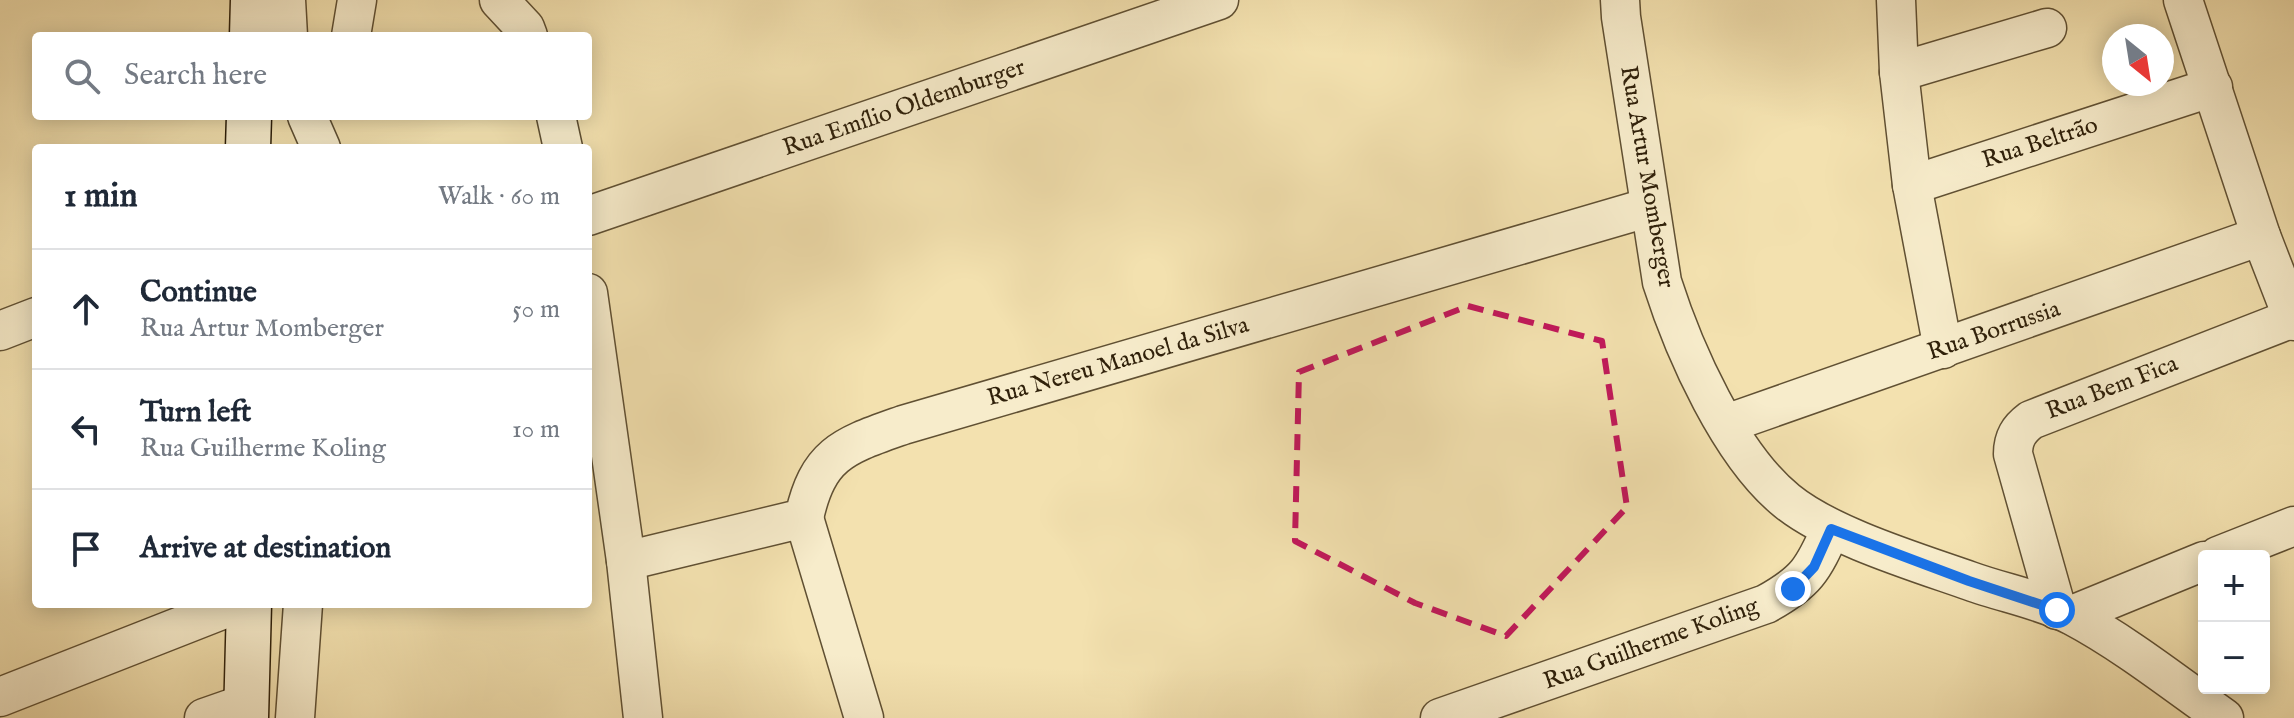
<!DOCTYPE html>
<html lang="en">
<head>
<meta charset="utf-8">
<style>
	:root { --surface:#fff; --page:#f2f2f3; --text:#1f2937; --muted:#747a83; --line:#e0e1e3 }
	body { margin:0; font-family:"IM FELL English",serif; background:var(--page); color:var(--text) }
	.controls { position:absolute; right:24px; bottom:24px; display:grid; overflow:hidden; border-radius:8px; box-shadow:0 4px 20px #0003 }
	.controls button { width:72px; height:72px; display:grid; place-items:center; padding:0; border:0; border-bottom:2px solid var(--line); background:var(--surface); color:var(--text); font:40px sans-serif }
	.compass { position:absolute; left:2102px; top:24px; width:72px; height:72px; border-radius:50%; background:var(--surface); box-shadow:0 4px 20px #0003; rotate:150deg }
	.stop { position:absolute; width:24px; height:24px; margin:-18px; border:6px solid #1a73e8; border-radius:50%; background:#fff }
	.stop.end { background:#1a73e8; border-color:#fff; box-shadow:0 2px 8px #0008 }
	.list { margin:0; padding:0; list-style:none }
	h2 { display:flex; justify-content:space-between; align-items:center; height:104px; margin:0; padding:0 32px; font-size:34px }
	h2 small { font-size:26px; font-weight:400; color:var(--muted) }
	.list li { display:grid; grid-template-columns:52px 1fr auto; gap:24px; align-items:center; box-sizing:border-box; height:120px; padding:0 32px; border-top:2px solid var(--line) }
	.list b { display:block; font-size:30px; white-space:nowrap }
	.list p { margin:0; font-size:26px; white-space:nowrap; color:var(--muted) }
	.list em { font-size:26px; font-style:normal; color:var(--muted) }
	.icon { flex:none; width:44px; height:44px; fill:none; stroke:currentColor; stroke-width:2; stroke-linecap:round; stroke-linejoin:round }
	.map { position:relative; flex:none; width:2294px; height:718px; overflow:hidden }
	.search { position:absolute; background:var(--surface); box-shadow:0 4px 20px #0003; left:32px; top:32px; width:560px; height:88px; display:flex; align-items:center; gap:20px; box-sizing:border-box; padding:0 28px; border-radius:8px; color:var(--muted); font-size:30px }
	.panel { position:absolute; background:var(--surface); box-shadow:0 4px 20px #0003; left:32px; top:144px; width:560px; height:464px; border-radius:8px }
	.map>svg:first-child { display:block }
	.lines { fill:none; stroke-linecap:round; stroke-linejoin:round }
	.street-casing { stroke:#605033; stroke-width:41 }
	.secondary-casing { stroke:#2f200a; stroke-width:47 }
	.street { stroke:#f7eccb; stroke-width:38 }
	.secondary { stroke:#f7eccb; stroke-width:44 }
	.route { stroke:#1a73e8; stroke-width:10 }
	.marked { fill:none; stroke:#c2185b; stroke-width:6; stroke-dasharray:16 10; stroke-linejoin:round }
	.labels { text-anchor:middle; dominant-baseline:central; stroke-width:6; stroke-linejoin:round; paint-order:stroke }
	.street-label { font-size:24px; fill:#2f200a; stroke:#f7eccb }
</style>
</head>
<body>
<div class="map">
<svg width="2294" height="718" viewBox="0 0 2294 718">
	<rect width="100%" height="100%" fill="#f3e1af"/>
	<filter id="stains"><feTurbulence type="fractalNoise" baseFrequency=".0025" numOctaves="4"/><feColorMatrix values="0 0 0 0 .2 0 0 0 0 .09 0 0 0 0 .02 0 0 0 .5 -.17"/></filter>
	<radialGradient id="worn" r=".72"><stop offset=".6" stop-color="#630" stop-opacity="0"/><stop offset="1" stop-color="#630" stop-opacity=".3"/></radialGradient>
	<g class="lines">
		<defs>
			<g id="street">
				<polyline points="286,0 288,36"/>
				<polyline points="499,0 525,28 528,36"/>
				<path d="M1620 0 1621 17 1662 282C1684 351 1730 455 1787 501 1830 536 1916 562 1970 581 2003 593 2042 600 2073 616 2124 643 2176 684 2224 718"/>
				<polyline points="1896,0 1899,72 1912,185 1943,349"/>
				<polyline points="2183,0 2261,236 2294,321"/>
				<polyline points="351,36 357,0"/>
				<polyline points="1899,72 2047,28"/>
				<polyline points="307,116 321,148"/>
				<polyline points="556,116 563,148"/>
				<polyline points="1912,185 2213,87"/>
				<polyline points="588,216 1219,0"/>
				<polyline points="588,293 626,561 643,718"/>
				<polyline points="0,331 36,317"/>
				<polyline points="1726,424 2261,236"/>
				<polyline points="804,518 864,718"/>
				<polyline points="2218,556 2294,526"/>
				<path d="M626 561 804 518C818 453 844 446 903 425L1650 207"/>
				<path d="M2057 610 2013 454C2013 438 2019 429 2031 420L2293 318"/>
				<polyline points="2072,615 2204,561"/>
				<polyline points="0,697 237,604"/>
				<polyline points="204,718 247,703"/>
				<polyline points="295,718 303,604"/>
				<path d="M1440 718 1766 604C1806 582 1813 570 1831 529"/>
			</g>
			<g id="secondary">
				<polyline points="252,36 253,0"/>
				<polyline points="248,148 249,116"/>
				<polyline points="246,718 249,604"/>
			</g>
		</defs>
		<use href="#street" class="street-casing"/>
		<use href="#secondary" class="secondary-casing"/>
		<use href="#street" class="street"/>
		<use href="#secondary" class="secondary"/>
	</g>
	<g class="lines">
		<polyline class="route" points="1793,589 1814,567 1831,529 1969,581 2057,610"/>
	</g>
	<path class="marked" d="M1468 306 1602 341 1627 507 1506 636 1415 603 1295 541 1299 372Z"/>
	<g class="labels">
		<g class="street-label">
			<text transform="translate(904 108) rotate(-19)">Rua Emílio Oldemburger</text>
			<text transform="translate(2040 143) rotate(-18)">Rua Beltrão</text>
			<text transform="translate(1647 177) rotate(80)">Rua Artur Momberger</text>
			<text transform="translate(1994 331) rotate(-19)">Rua Borrussia</text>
			<text transform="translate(1118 362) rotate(-16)">Rua Nereu Manoel da Silva</text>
			<text transform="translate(2112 388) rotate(-21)">Rua Bem Fica</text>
			<text transform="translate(1651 644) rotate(-20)">Rua Guilherme Koling</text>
		</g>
	</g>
	<rect width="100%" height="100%" filter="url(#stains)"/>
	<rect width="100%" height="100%" fill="url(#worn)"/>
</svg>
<div class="controls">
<button>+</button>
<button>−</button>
</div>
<svg class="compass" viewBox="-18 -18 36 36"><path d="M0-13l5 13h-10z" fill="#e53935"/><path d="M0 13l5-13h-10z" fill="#747a83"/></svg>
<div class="stop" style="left:2057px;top:610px"></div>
<div class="stop end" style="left:1793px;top:589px"></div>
<div class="search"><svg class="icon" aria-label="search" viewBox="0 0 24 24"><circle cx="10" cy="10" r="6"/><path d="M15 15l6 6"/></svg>Search here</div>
<section class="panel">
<h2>1 min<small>Walk · 60 m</small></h2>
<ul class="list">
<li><svg class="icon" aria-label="ahead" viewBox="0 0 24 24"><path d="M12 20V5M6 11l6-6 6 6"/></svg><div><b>Continue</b><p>Rua Artur Momberger</p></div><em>50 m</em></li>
<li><svg class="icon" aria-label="left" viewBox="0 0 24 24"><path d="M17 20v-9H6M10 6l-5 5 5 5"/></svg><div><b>Turn left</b><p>Rua Guilherme Koling</p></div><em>10 m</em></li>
<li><svg class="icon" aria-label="arrive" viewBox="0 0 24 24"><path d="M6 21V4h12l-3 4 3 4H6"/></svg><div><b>Arrive at destination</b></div></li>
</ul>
</section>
</div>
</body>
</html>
